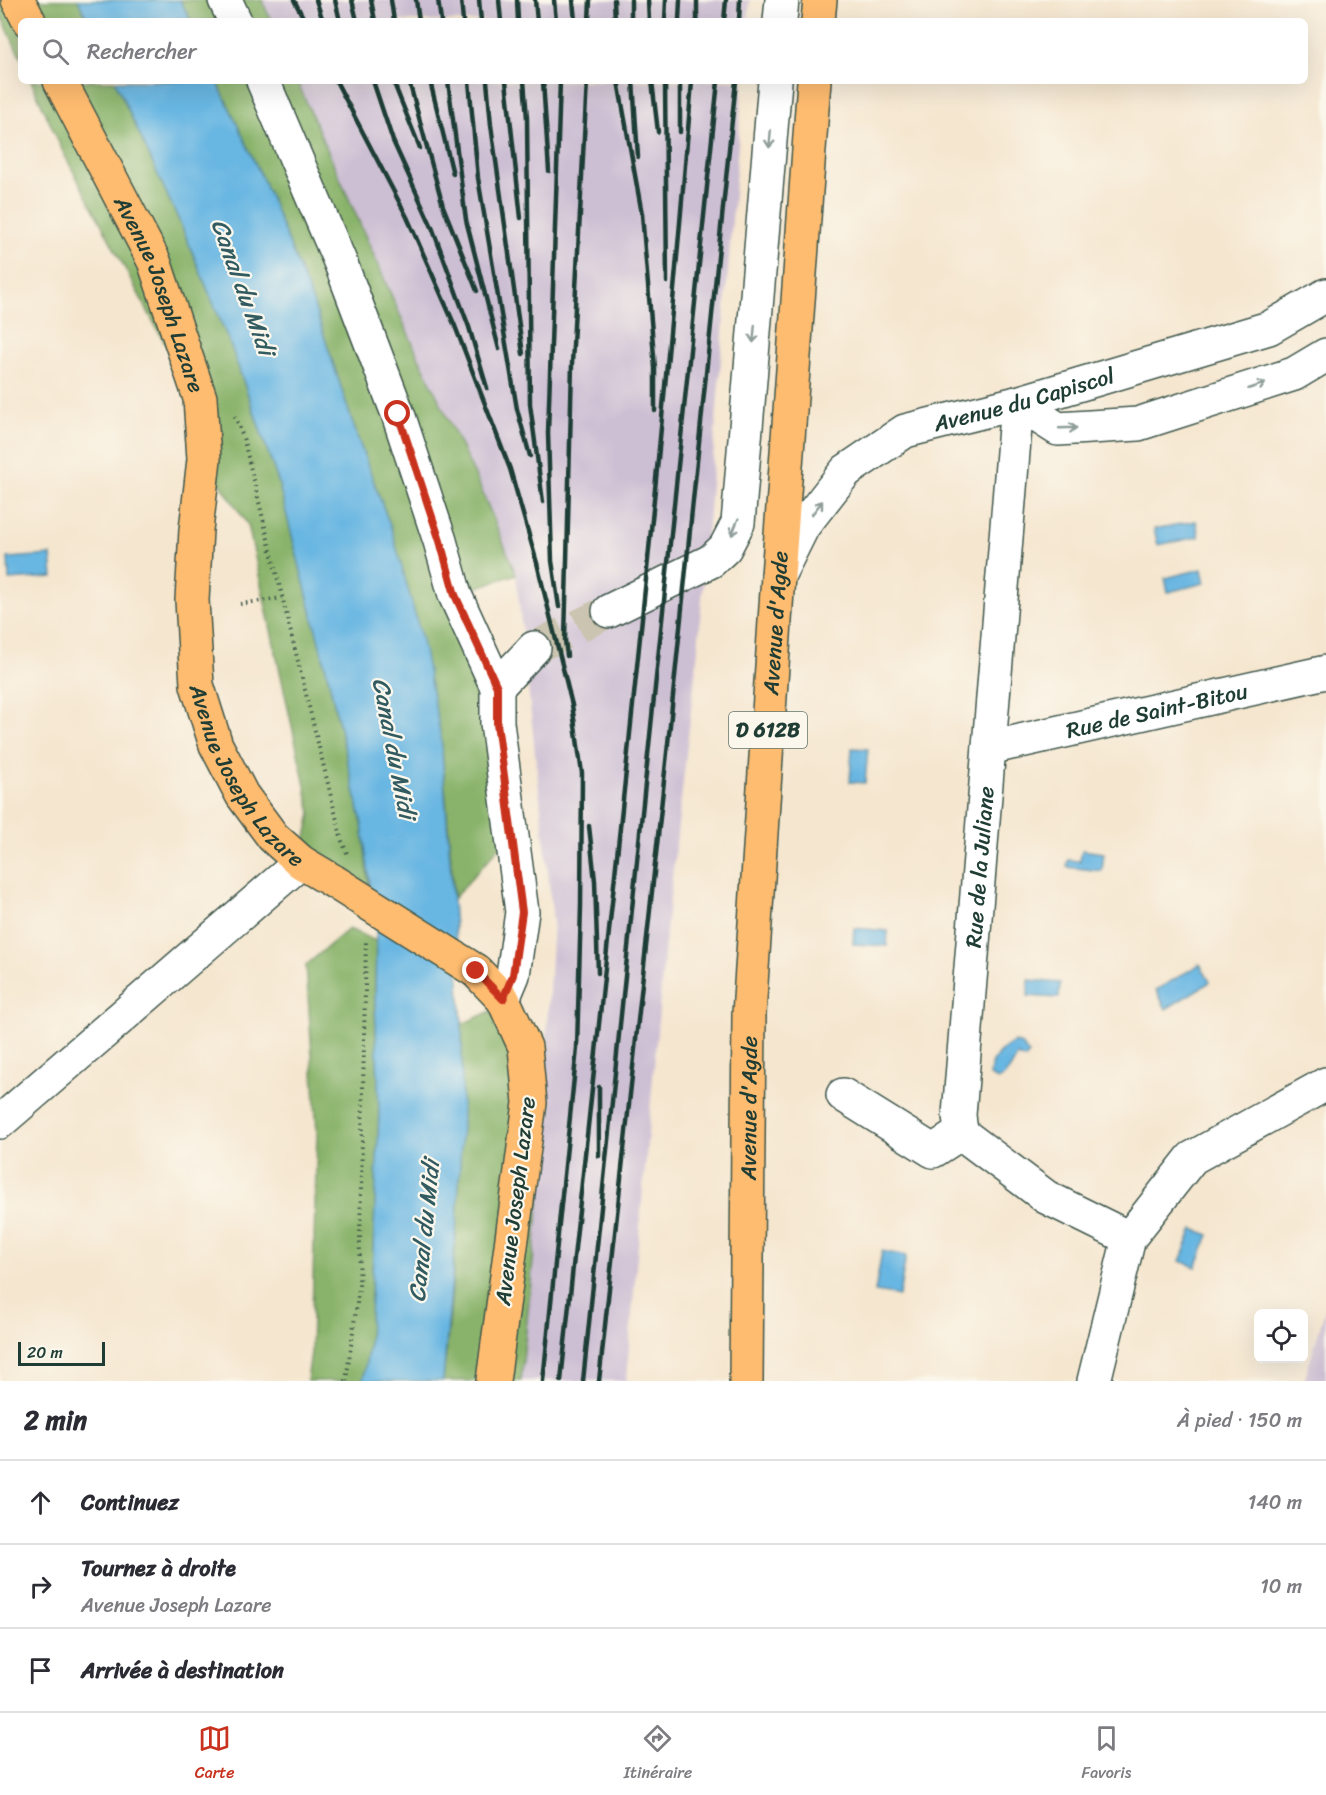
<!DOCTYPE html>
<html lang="fr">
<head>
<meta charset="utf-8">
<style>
	:root { --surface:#fff; --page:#f7f7f7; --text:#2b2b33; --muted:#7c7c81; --line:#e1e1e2; --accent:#c8321e }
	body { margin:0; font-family:Sriracha,sans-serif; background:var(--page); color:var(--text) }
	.controls { position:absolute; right:18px; bottom:18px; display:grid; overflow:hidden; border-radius:9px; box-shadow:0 6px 24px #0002 }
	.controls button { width:54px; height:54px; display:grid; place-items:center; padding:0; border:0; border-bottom:2px solid var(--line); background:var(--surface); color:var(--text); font:30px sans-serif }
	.scale { position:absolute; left:18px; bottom:15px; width:87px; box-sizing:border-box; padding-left:6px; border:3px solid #1f3d34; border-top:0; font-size:16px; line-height:21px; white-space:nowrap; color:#1f3d34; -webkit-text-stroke:4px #fbf7ec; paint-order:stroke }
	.stop { position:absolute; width:18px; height:18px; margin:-14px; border:4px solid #c8321e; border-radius:50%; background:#fff }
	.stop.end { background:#c8321e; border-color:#fff; box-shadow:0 2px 6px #0008 }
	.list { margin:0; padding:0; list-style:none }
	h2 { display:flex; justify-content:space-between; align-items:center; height:78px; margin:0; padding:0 24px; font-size:26px }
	h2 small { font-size:20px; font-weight:400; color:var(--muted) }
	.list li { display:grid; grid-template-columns:39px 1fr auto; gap:18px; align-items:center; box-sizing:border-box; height:84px; padding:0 24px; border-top:2px solid var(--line) }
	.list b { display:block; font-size:22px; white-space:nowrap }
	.list p { margin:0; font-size:20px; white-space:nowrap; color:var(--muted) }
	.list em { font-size:20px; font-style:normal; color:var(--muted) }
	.icon { flex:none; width:33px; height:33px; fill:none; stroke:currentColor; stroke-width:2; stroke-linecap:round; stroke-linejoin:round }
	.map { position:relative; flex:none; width:1326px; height:1381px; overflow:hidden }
	.search { position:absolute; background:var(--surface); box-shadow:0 6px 24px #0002; left:18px; right:18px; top:18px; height:66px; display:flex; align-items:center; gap:15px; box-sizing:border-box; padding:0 21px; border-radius:9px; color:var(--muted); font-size:22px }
	.sheet { height:330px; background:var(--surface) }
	nav { display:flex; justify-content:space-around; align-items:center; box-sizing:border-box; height:84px; border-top:2px solid var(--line); background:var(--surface); font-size:16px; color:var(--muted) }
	nav a { display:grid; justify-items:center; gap:3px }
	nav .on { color:var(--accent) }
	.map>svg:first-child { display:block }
	.industrial { fill:#ccbed3 }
	.forest { fill:#89b36a; stroke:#54784f; stroke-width:1.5 }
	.water { fill:#68b6e2; stroke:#447a8b; stroke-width:1.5 }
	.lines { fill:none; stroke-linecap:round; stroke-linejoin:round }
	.minor-tunnel { stroke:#cac4b0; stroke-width:33; stroke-dasharray:33 16; stroke-linecap:butt }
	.minor-casing { stroke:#3f564b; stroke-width:36 }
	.major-casing { stroke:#3f564b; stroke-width:36 }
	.path { stroke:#3f564b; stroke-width:4; stroke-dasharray:1.5 4.5; stroke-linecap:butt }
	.minor { stroke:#fff; stroke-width:33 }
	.major { stroke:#febc70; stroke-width:33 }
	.rail { stroke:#1f3d34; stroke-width:4.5 }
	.major-bridge-casing { stroke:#3f564b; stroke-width:36; stroke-linecap:butt }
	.major-bridge { stroke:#febc70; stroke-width:33 }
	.oneway { stroke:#8f9e9a }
	.route { stroke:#c8321e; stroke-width:8 }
	.labels { text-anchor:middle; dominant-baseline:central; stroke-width:4.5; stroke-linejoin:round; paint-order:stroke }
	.shield { fill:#fbf7ec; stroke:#61756b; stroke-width:1.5 }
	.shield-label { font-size:21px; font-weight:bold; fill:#1f3d34 }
	.street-label { font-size:22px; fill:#1f3d34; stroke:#fbf7ec }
	.water-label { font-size:24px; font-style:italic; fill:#315b60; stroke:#fbf7ec }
</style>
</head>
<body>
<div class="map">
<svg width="1326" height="1381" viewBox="0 0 1326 1381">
	<rect width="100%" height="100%" fill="#fbf7ec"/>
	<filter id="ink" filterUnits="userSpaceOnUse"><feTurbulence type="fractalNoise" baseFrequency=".0167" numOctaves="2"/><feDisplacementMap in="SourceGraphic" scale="12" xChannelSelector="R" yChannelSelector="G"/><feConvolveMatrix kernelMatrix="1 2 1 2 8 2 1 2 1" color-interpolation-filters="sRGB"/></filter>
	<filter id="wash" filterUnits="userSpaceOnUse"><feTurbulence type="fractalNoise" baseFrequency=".008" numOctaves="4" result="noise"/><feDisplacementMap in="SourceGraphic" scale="24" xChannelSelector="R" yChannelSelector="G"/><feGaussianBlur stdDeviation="1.35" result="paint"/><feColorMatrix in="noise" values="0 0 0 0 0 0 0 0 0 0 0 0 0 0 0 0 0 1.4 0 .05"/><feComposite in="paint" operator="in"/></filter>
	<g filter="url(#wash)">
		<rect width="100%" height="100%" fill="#f5e6cf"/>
		<g class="industrial">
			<polygon points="262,0 750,0 748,21 271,21"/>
			<polygon points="297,81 743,81 698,649 666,932 626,1381 521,1381 539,1201 544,1080 553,921 516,574 479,484 419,358"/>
			<polygon points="1326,1307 1326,1381 1304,1381"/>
		</g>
		<g class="forest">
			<polygon points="0,0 78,0 88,21 21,21 21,59 0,13"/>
			<polygon points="180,0 262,0 271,21 191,21"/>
			<polygon points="31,81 115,81 182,227 232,349 278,481 328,677 362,824 369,885 301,862 311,813 248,525 204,459 178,368 64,154"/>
			<polygon points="217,81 297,81 419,358 479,484 516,574 455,595 497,687 512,833 454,898 441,737 392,531 358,439 313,302 264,182"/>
			<polygon points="349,929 376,941 375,1002 379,1113 369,1344 363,1381 307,1381 311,1352 317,1132 306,965"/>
			<path d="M491 1011 544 1080 539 1201 521 1381H443C457 1262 462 1143 462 1024Z"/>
		</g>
		<g class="water">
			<polygon points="78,0 180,0 191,21 88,21"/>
			<polygon points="115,81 217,81 264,182 313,302 358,439 392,531 422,640 441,737 462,1024 462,1126 457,1221 443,1381 363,1381 369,1344 379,1113 375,1002 376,930 362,824 328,677 278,481 232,349 182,227"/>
			<polygon points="1196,521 1199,537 1158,545 1154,529"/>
			<polygon points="51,555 53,577 9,580 8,558"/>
			<polygon points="1202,569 1205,583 1168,592 1165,578"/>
			<polygon points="852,748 868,749 865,783 850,782"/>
			<polygon points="1082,850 1104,853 1102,871 1067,867 1068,860 1080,861"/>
			<polygon points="854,928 888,931 887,946 853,944"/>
			<polygon points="1200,964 1210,982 1166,1009 1156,990"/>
			<polygon points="1029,980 1060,983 1059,998 1028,996"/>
			<path d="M1015 1042 1022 1045 1029 1054 1025 1059 1017 1056C1012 1066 1008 1075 998 1080L990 1076C990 1060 1002 1048 1015 1042Z"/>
			<polygon points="1193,1229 1209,1235 1196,1267 1180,1261"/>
			<polygon points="882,1251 906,1256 899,1296 875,1292"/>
		</g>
	</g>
	<g filter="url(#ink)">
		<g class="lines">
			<polyline class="minor-tunnel" points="534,648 609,611"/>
			<defs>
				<g id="minor">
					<polyline points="225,0 235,21"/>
					<polyline points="780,21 782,0"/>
					<polyline points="263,81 341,264 398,414 440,541 455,595 497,687 497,723 522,912 513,975 503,999"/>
					<path id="s1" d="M778 576 803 526 846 471 905 431 1017 403 1269 328 1326 295"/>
					<polyline points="609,611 711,561 725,548 738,523 775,81"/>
					<polyline points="497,687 534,648"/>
					<path id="s2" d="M989 748 1326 672"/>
					<polyline points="843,1095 933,1151 961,1133"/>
					<polyline points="0,1122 301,862"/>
					<path id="s3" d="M1129 1238 1046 1197 961 1133 959 1115 1017 403 1058 429 1138 424 1294 374 1326 355"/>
					<polyline points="1094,1381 1129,1238 1192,1158 1326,1084"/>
				</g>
				<g id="major">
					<polyline points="18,0 29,21"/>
					<polyline points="818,21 820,0"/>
					<path id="s4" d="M60 81 154 261 200 398 204 459 196 530 192 600 197 685 216 745 242 795 273 837 301 862 333 881"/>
					<polyline points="476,971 503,999 525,1047 530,1103 493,1381"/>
					<path id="s5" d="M746 1381 749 1014 778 576 814 81"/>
				</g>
			</defs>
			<use href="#minor" class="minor-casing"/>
			<use href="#major" class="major-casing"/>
			<g class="path">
				<polyline points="235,416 243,437 342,841 347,853"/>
				<polyline points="240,604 282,598"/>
				<polyline points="346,1381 359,1289 366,939"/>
			</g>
			<use href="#minor" class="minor"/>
			<use href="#major" class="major"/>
			<g class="rail">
				<polyline points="294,0 305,21"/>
				<polyline points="316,0 323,21"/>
				<polyline points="335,0 340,21"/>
				<polyline points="352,0 357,21"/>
				<polyline points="371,0 375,21"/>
				<polyline points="391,0 394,21"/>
				<polyline points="416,0 419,21"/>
				<polyline points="438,0 441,21"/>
				<polyline points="461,0 463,21"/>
				<polyline points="479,0 481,21"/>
				<polyline points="499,0 501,21"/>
				<polyline points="517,0 518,21"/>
				<polyline points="535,0 537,21"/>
				<polyline points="554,0 556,21"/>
				<polyline points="573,0 575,21"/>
				<polyline points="614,0 615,21"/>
				<polyline points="648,0 649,21"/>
				<polyline points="589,21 590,0"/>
				<polyline points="631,21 631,0"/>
				<polyline points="665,21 666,0"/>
				<polyline points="679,21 680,0"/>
				<polyline points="697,21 697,0"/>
				<polyline points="724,21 726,0"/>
				<polyline points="739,21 740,0"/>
				<polyline points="336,81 407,217 455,326 510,469 537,563 572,705 582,773 581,906 577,1048 543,1381"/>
				<polyline points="373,81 393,141 432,227 469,327 487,388"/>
				<polyline points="393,81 420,148"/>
				<polyline points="409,81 443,206 477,291"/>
				<polyline points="430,81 453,174"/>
				<polyline points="448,81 466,220 499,349"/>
				<polyline points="469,81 478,178 517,409 530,456"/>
				<polyline points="487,81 491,125 523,354"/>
				<polyline points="506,81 521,218"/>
				<polyline points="524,81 527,118 530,404 543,502"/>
				<polyline points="543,81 549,171"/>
				<polyline points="618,81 642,214 655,368 655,411"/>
				<polyline points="633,81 638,157"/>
				<polyline points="652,81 658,132"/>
				<polyline points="665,81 667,282"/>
				<polyline points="680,81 680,132"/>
				<polyline points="559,607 552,561 548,433 560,81"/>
				<polyline points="567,656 565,640 572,364 587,81"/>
				<polyline points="589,826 595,881 598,973"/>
				<polyline points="599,1156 599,1087"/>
				<path d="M561 1381C606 948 657 515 692 81"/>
				<polyline points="583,1381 718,81"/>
				<polyline points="599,1381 670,725 736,81"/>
			</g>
			<defs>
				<polyline id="major-bridge" points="333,881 476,971"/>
			</defs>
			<use href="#major-bridge" class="major-bridge-casing"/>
			<use href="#major-bridge" class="major-bridge"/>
		</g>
		<defs><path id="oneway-shaft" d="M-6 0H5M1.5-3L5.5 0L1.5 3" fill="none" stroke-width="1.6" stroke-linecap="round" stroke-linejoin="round" transform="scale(1.5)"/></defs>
		<g class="oneway">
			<use href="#oneway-shaft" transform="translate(770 139) rotate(95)"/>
			<use href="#oneway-shaft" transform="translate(754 334) rotate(95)"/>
			<use href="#oneway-shaft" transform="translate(1257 386) rotate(-18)"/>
			<use href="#oneway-shaft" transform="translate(1068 428) rotate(-2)"/>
			<use href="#oneway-shaft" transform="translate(817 508) rotate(-52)"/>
			<use href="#oneway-shaft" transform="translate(735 527) rotate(112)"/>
		</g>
	</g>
	<g class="lines" filter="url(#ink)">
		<polyline class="route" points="398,414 440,541 455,595 497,687 497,723 522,912 513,975 503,999 476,971"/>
	</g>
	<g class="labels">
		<rect class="shield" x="729" y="712" width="78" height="36" rx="4.5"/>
		<g class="shield-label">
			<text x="768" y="730">D 612B</text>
		</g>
		<g class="street-label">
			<text stroke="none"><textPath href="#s4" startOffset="236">Avenue Joseph Lazare</textPath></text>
			<text stroke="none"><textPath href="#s1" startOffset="320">Avenue du Capiscol</textPath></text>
			<text stroke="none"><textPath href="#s5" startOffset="759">Avenue d'Agde</textPath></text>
			<text stroke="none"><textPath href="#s2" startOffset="172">Rue de Saint-Bitou</textPath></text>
			<text stroke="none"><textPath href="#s4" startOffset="740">Avenue Joseph Lazare</textPath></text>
			<text stroke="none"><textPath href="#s3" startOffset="466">Rue de la Juliane</textPath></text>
			<text stroke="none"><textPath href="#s5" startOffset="273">Avenue d'Agde</textPath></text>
			<text transform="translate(515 1201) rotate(-83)">Avenue Joseph Lazare</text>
		</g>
		<g class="water-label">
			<text transform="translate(243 287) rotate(70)">Canal du Midi</text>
			<text transform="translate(394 748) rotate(79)">Canal du Midi</text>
			<text transform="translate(424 1231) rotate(-84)">Canal du Midi</text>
		</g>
	</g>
</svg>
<div class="controls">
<button><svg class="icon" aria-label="locate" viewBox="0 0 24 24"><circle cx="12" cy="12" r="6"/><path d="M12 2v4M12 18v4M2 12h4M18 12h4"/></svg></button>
</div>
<div class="scale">20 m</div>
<div class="stop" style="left:398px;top:414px"></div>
<div class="stop end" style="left:476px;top:971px"></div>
<div class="search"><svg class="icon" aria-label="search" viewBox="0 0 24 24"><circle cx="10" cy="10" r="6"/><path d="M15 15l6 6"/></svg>Rechercher</div>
</div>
<section class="sheet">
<h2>2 min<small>À pied · 150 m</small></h2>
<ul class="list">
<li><svg class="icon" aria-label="ahead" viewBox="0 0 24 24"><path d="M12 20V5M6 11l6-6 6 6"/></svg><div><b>Continuez</b></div><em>140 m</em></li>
<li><svg class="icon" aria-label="right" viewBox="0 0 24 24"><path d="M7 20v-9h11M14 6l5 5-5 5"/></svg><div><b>Tournez à droite</b><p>Avenue Joseph Lazare</p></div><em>10 m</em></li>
<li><svg class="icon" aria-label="arrive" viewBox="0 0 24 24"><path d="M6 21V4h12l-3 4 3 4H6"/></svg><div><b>Arrivée à destination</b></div></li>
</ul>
</section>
<nav>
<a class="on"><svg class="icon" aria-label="map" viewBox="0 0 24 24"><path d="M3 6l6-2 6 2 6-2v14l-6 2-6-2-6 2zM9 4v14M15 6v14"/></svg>Carte</a>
<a><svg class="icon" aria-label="directions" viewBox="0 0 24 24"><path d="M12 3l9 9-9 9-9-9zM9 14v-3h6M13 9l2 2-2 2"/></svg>Itinéraire</a>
<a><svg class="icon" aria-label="saved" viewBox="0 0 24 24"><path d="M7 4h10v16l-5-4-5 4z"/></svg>Favoris</a>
</nav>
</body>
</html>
